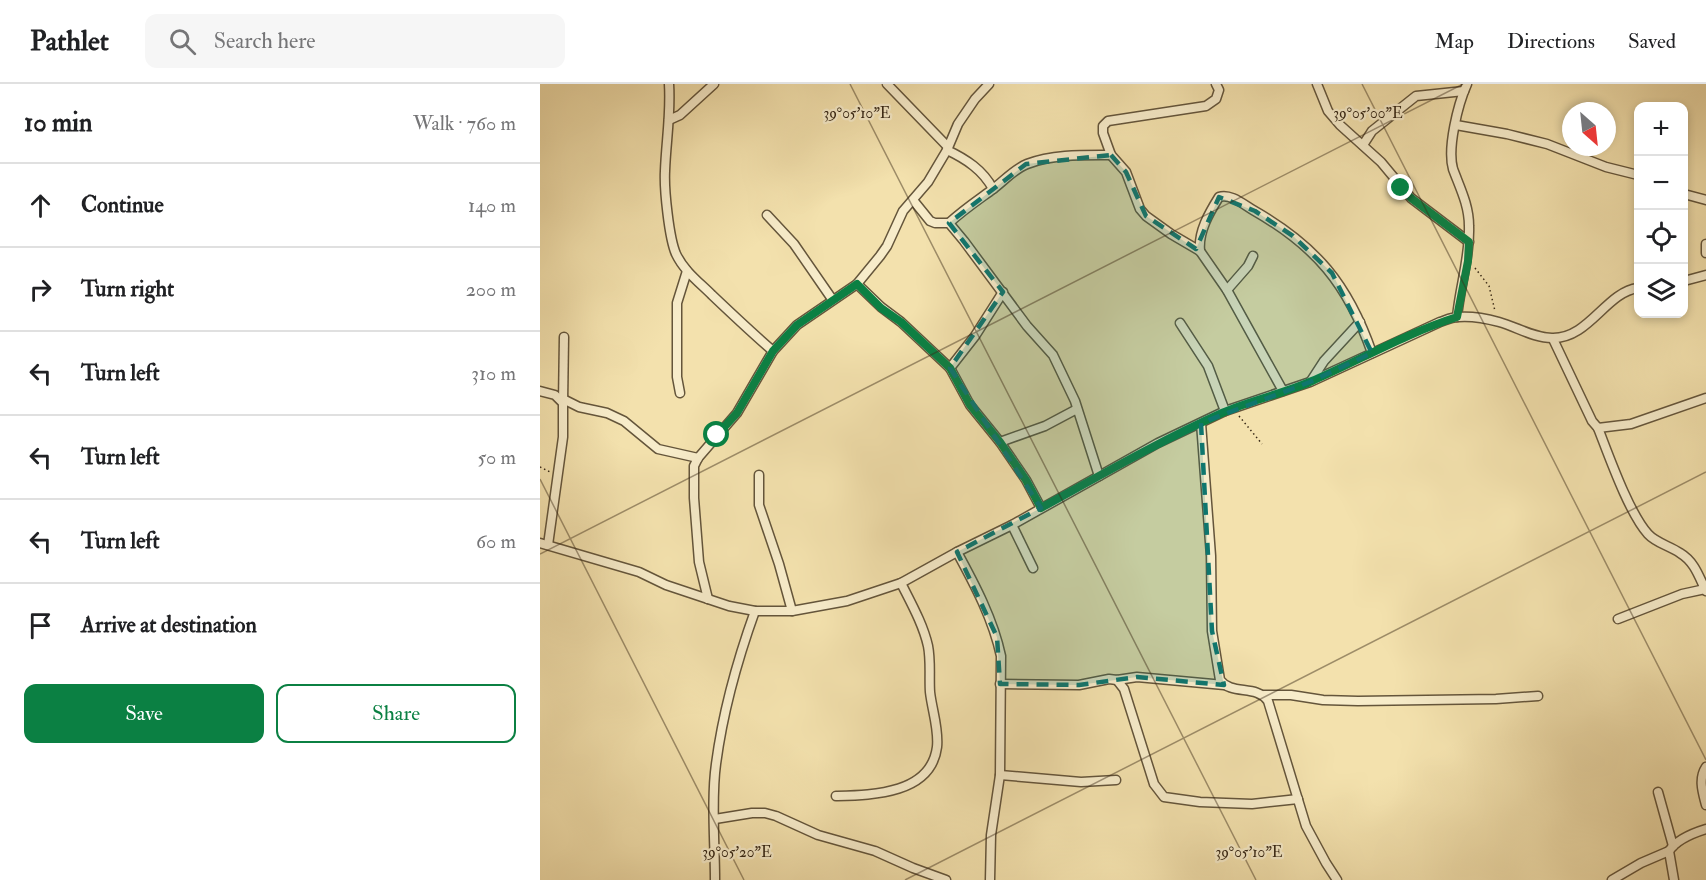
<!DOCTYPE html>
<html lang="en">
<head>
<meta charset="utf-8">
<style>
	:root { --surface:#fff; --page:#f6f6f6; --text:#202124; --muted:#757577; --line:#e0e0e0; --accent:#0b8043 }
	body { margin:0; font-family:"IM FELL Double Pica",serif; background:var(--page); color:var(--text) }
	.controls { position:absolute; right:18px; top:18px; display:grid; overflow:hidden; border-radius:12px; box-shadow:0 3px 9px #0003 }
	.controls button { width:54px; height:54px; display:grid; place-items:center; padding:0; border:0; border-bottom:2px solid var(--line); background:var(--surface); color:var(--text); font:30px sans-serif }
	.compass { position:absolute; left:1022px; top:18px; width:54px; height:54px; border-radius:50%; background:var(--surface); box-shadow:0 3px 9px #0003; rotate:153deg }
	.stop { position:absolute; width:18px; height:18px; margin:-14px; border:4px solid #0b8043; border-radius:50%; background:#fff }
	.stop.end { background:#0b8043; border-color:#fff; box-shadow:0 2px 6px #0008 }
	.list { margin:0; padding:0; list-style:none }
	h2 { display:flex; justify-content:space-between; align-items:center; height:78px; margin:0; padding:0 24px; font-size:26px }
	h2 small { font-size:20px; font-weight:400; color:var(--muted) }
	.list li { display:grid; grid-template-columns:39px 1fr auto; gap:18px; align-items:center; box-sizing:border-box; height:84px; padding:0 24px; border-top:2px solid var(--line) }
	.list b { display:block; font-size:22px; white-space:nowrap }
	.list em { font-size:20px; font-style:normal; color:var(--muted) }
	.actions { display:flex; gap:12px; padding:18px 24px }
	.actions a { flex:1; padding:14px 0; border:2px solid var(--accent); border-radius:12px; text-align:center; font-size:21px; color:var(--accent) }
	.actions .main { background:var(--accent); color:#fff }
	.icon { flex:none; width:33px; height:33px; fill:none; stroke:currentColor; stroke-width:2; stroke-linecap:round; stroke-linejoin:round }
	.map { position:relative; flex:none; width:1166px; height:796px; overflow:hidden }
	header { display:flex; align-items:center; gap:36px; box-sizing:border-box; height:84px; padding:0 30px; background:var(--surface); border-bottom:2px solid var(--line) }
	header strong { font-size:28px }
	nav { display:flex; gap:33px; margin-inline-start:auto; font-size:21px }
	.search { width:420px; height:54px; background:var(--page); display:flex; align-items:center; gap:15px; box-sizing:border-box; padding:0 21px; border-radius:12px; color:var(--muted); font-size:22px }
	main { display:flex }
	aside { flex:1; background:var(--surface) }
	.map>svg:first-child { display:block }
	.lines { fill:none; stroke-linecap:round; stroke-linejoin:round }
	.street-casing { stroke:#64553b; stroke-width:11 }
	.path { stroke:#352615; stroke-width:1.5; stroke-dasharray:1.5 3; stroke-linecap:butt }
	.street { stroke:#f7ecca; stroke-width:8 }
	.route { stroke:#0b8043; stroke-width:8 }
	.marked { fill:#0f766e; fill-opacity:0.2; stroke:#0f766e; stroke-width:4.5; stroke-dasharray:12 8; stroke-linejoin:round }
	.ticks { fill:none; stroke:#352615; stroke-width:1.5; stroke-opacity:0.45 }
	.ticks-label { font-size:15px; text-anchor:middle; fill:#352615; stroke:#f7ecca; stroke-width:4.5; stroke-linejoin:round; paint-order:stroke }
</style>
</head>
<body>
<header>
<strong>Pathlet</strong>
<div class="search"><svg class="icon" aria-label="search" viewBox="0 0 24 24"><circle cx="10" cy="10" r="6"/><path d="M15 15l6 6"/></svg>Search here</div>
<nav><a>Map</a><a>Directions</a><a>Saved</a></nav>
</header>
<main>
<aside>
<h2>10 min<small>Walk · 760 m</small></h2>
<ul class="list">
<li><svg class="icon" aria-label="ahead" viewBox="0 0 24 24"><path d="M12 20V5M6 11l6-6 6 6"/></svg><div><b>Continue</b></div><em>140 m</em></li>
<li><svg class="icon" aria-label="right" viewBox="0 0 24 24"><path d="M7 20v-9h11M14 6l5 5-5 5"/></svg><div><b>Turn right</b></div><em>200 m</em></li>
<li><svg class="icon" aria-label="left" viewBox="0 0 24 24"><path d="M17 20v-9H6M10 6l-5 5 5 5"/></svg><div><b>Turn left</b></div><em>310 m</em></li>
<li><svg class="icon" aria-label="left" viewBox="0 0 24 24"><path d="M17 20v-9H6M10 6l-5 5 5 5"/></svg><div><b>Turn left</b></div><em>50 m</em></li>
<li><svg class="icon" aria-label="left" viewBox="0 0 24 24"><path d="M17 20v-9H6M10 6l-5 5 5 5"/></svg><div><b>Turn left</b></div><em>60 m</em></li>
<li><svg class="icon" aria-label="arrive" viewBox="0 0 24 24"><path d="M6 21V4h12l-3 4 3 4H6"/></svg><div><b>Arrive at destination</b></div></li>
</ul>
<div class="actions"><a class="main">Save</a><a>Share</a></div>
</aside>
<div class="map">
<svg width="1166" height="796" viewBox="0 0 1166 796">
	<rect width="100%" height="100%" fill="#f3e1ad"/>
	<filter id="stains"><feTurbulence type="fractalNoise" baseFrequency=".00333" numOctaves="4"/><feColorMatrix values="0 0 0 0 .2 0 0 0 0 .09 0 0 0 0 .02 0 0 0 .5 -.17"/></filter>
	<radialGradient id="worn" r=".72"><stop offset=".6" stop-color="#630" stop-opacity="0"/><stop offset="1" stop-color="#630" stop-opacity=".3"/></radialGradient>
	<g class="lines">
		<defs>
			<g id="street">
				<path d="M129 0C131 30 126 58 125 87 124 105 129 154 136 170 144 187 159 198 172 211 192 230 212 249 233 267"/>
				<polyline points="347,0 408,63"/>
				<polyline points="676,0 679,6 676,15 666,22 568,37 563,42 563,49 571,71 586,88 600,125 606,132 631,150 660,167 687,206 743,307"/>
				<polyline points="777,0 788,27 800,41 841,78 871,114 929,158"/>
				<polyline points="129,36 140,31 174,0"/>
				<polyline points="916,41 967,50 1007,60 1066,83 1098,91"/>
				<polyline points="823,61 832,47 876,12 924,7"/>
				<path d="M407 66C426 75 443 86 453 105"/>
				<polyline points="1144,110 1166,116"/>
				<polyline points="373,116 390,137 395,139 409,139 424,157 487,242 513,271 535,317 559,392"/>
				<polyline points="227,131 254,160 292,215"/>
				<path d="M409 139C423 126 438 116 453 105 465 96 474 85 487 80 513 70 544 71 571 71"/>
				<polyline points="1166,160 1166,169"/>
				<path d="M660 167C658 148 669 129 679 113 690 109 703 120 713 126 776 162 808 200 832 269"/>
				<polyline points="1144,197 1166,191"/>
				<polyline points="317,200 341,223 361,238 410,284 430,321 460,358 486,396 501,424"/>
				<polyline points="687,206 708,182 713,172"/>
				<path d="M917 233C920 202 930 173 929 142 929 121 920 104 913 85 907 64 918 20 927 0"/>
				<polyline points="640,239 668,282 685,327"/>
				<polyline points="1013,255 1052,337 1058,344 1091,340 1166,314"/>
				<polyline points="410,284 435,252 463,208"/>
				<polyline points="771,297 784,277 820,238"/>
				<polyline points="0,307 15,311 23,319 23,353 8,461"/>
				<polyline points="140,309 137,293 137,219 147,187"/>
				<polyline points="23,315 39,323 67,329 84,337 118,365 158,374"/>
				<polyline points="23,319 24,253"/>
				<path d="M661 339 671 472 672 547 680 596C692 612 716 600 728 617L766 742 786 779 797 796"/>
				<path d="M1058 344C1069 372 1089 429 1108 450 1116 459 1130 462 1140 469 1155 478 1159 493 1166 507"/>
				<polyline points="460,358 505,342 537,325"/>
				<polyline points="219,391 219,421 239,480 252,527"/>
				<polyline points="472,441 493,484"/>
				<path d="M0 459 99 488 126 501 189 522 215 527H252L307 517 361 499 417 468 472 441 618 359 685 327 770 298 900 238C906 236 912 233 918 233 930 232 948 235 959 238 977 243 994 254 1012 254 1049 255 1066 208 1098 204"/>
				<path d="M417 468C435 501 453 535 461 572L460 691 451 751 450 796"/>
				<polyline points="168,515 159,478 154,414 154,382 158,374 197,329 233,267 257,241 317,200 340,172 347,162 363,127 388,98 407,66 418,40 435,15 449,0"/>
				<polyline points="1078,535 1142,510 1165,505"/>
				<polyline points="577,596 584,605 614,700 624,713 660,718 712,720 758,715"/>
				<polyline points="460,600 539,601 569,595 577,596 597,593 684,601"/>
				<polyline points="724,611 751,611 783,616 818,617 956,615 998,612"/>
				<path d="M1166 683C1158 695 1163 709 1166 721"/>
				<polyline points="460,691 541,698 576,696"/>
				<polyline points="1118,708 1133,762"/>
				<path d="M296 712C333 711 391 710 397 663 399 645 392 626 390 608 389 593 391 577 388 562 383 540 371 519 361 499"/>
				<polyline points="175,735 212,729 225,729 236,732 278,751 335,767 373,784 406,796"/>
				<path d="M175 796C175 760 171 715 176 680 183 627 197 577 215 527"/>
				<polyline points="1072,796 1101,779 1129,767"/>
				<path d="M1134 796 1129 767C1137 755 1153 749 1166 745"/>
			</g>
		</defs>
		<use href="#street" class="street-casing"/>
		<g class="path">
			<polyline points="935,184 949,202 955,227"/>
			<polyline points="699,332 722,360"/>
			<polyline points="0,383 10,388"/>
		</g>
		<use href="#street" class="street"/>
	</g>
	<g class="lines">
		<path class="route" d="M177 351 197 329 233 267 257 241 317 200 341 224 361 238 410 284 430 321 460 358 486 396 501 424C561 391 620 357 682 329 711 316 743 310 772 297 820 276 867 249 917 233L928 177 929 158 871 114 861 104"/>
	</g>
	<path class="marked" d="M571 71 586 88 606 132 656 165 679 113 715 127 753 152 792 189 832 269 770 298 661 339 672 547 684 601 597 593 539 601 460 600 457 553 417 468 501 424 410 284 463 208 409 139 486 80Z"/>
	<path class="ticks" d="M310 0 716 796M822 0 1166 676M0 395 204 796M0 470 923 0M365 796 1166 388"/>
	<g class="ticks-label">
		<text x="317" y="34">39°05'10"E</text>
		<text x="828" y="34">39°05'00"E</text>
		<text x="197" y="773">39°05'20"E</text>
		<text x="709" y="773">39°05'10"E</text>
	</g>
	<rect width="100%" height="100%" filter="url(#stains)"/>
	<rect width="100%" height="100%" fill="url(#worn)"/>
</svg>
<div class="controls">
<button>+</button>
<button>−</button>
<button><svg class="icon" aria-label="locate" viewBox="0 0 24 24"><circle cx="12" cy="12" r="6"/><path d="M12 2v4M12 18v4M2 12h4M18 12h4"/></svg></button>
<button><svg class="icon" aria-label="layers" viewBox="0 0 24 24"><path d="M12 4l9 5-9 5-9-5zM3 14l9 5 9-5"/></svg></button>
</div>
<svg class="compass" viewBox="-18 -18 36 36"><path d="M0-13l5 13h-10z" fill="#e53935"/><path d="M0 13l5-13h-10z" fill="#757577"/></svg>
<div class="stop" style="left:177px;top:351px"></div>
<div class="stop end" style="left:861px;top:104px"></div>
</div>
</main>
</body>
</html>
